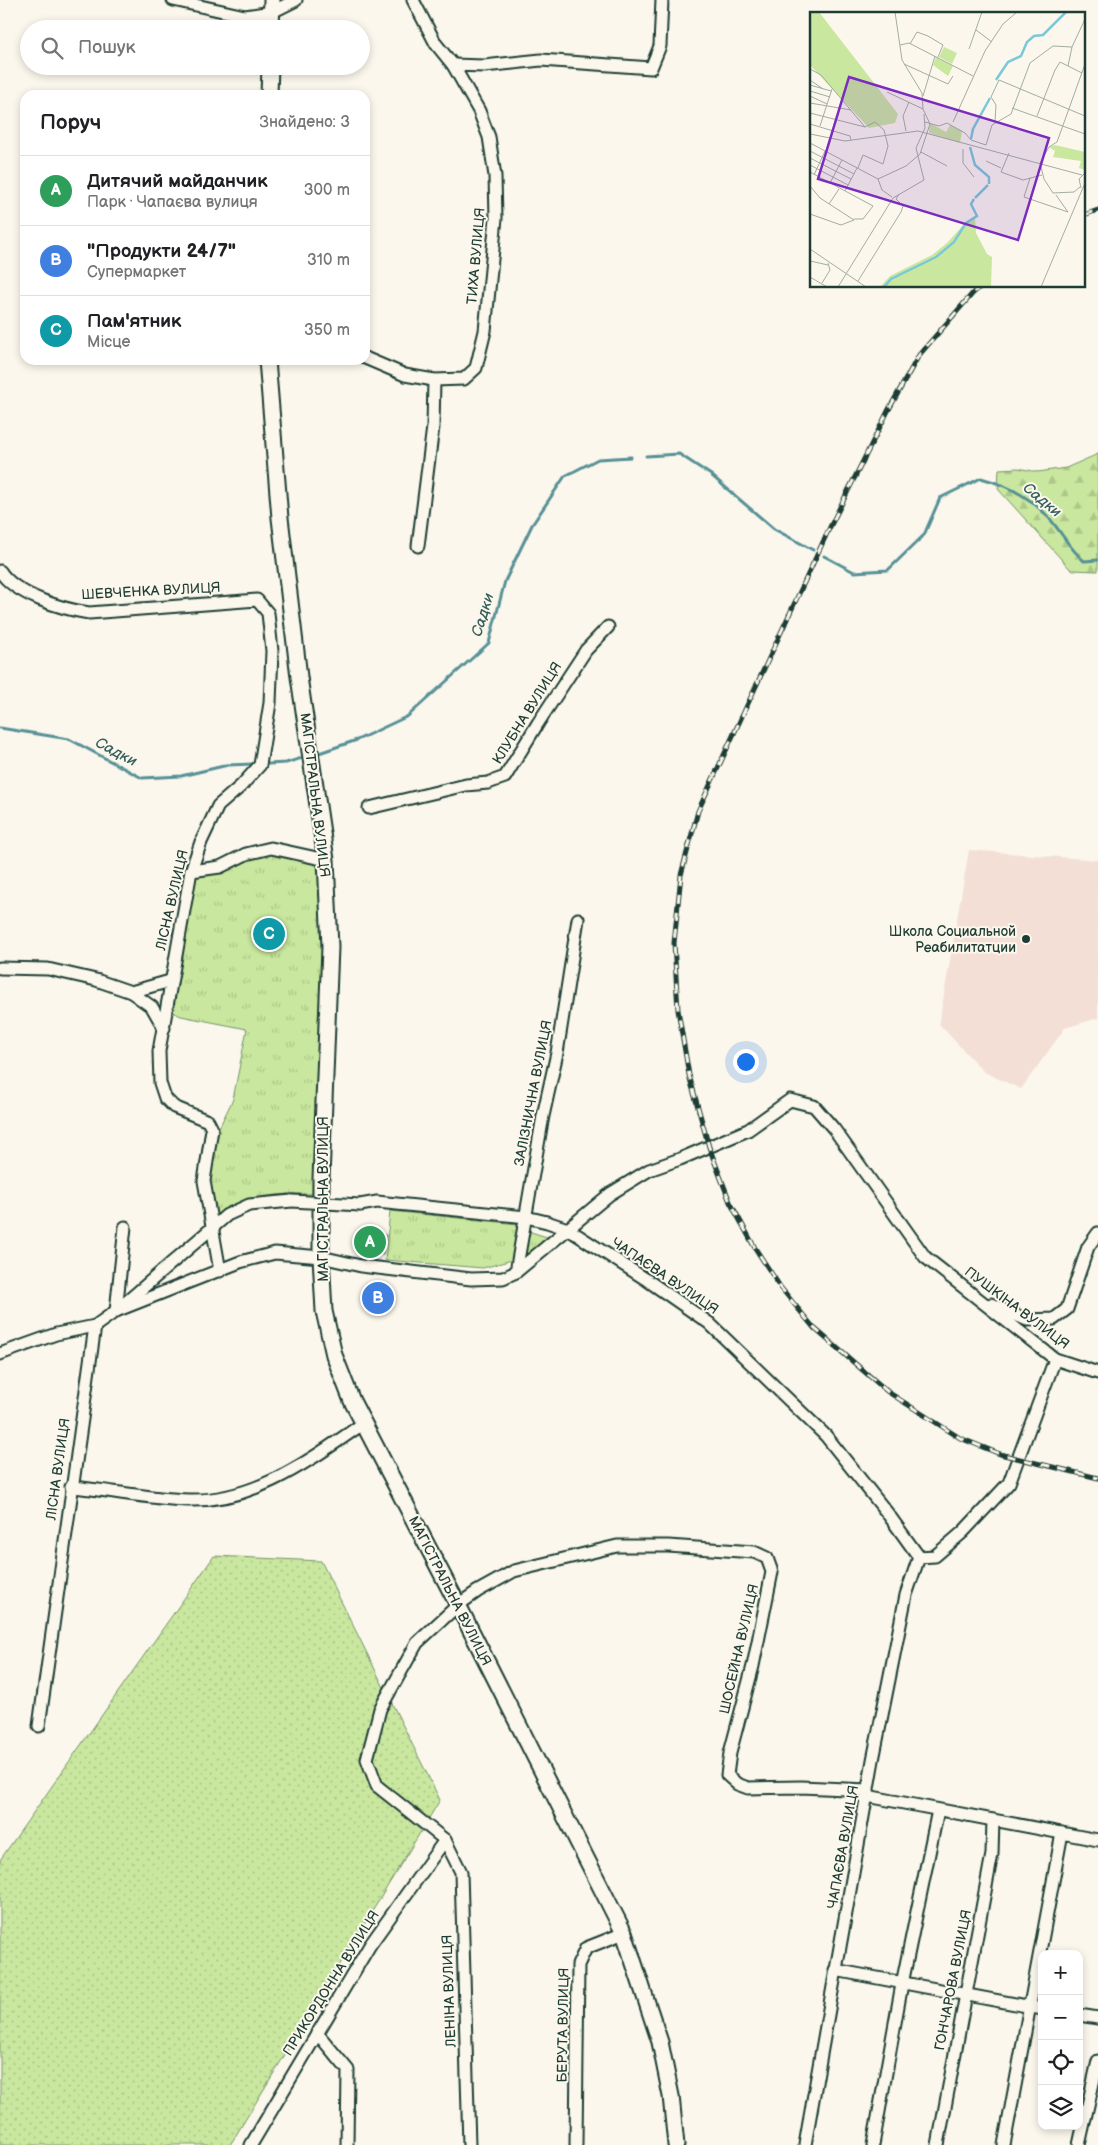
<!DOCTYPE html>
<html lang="uk">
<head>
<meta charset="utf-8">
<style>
	:root { --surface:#fff; --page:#f2f2f2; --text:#202124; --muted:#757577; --line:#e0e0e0; --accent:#2563eb }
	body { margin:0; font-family:"Balsamiq Sans",sans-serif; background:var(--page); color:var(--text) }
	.controls { position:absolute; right:15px; bottom:15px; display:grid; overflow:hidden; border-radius:10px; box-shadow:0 2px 8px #0003 }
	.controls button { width:45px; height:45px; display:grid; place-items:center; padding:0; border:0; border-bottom:1px solid var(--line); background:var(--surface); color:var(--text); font:25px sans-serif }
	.you { position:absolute; left:745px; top:1061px; width:18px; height:18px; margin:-12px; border:4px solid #fff; border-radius:50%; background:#1a73e8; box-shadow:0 0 0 8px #1a73e833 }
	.badge { display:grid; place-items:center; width:32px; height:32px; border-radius:50%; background:var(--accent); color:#fff; font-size:16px; font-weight:700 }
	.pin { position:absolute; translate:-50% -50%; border:2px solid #fff; box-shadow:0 1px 5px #0006 }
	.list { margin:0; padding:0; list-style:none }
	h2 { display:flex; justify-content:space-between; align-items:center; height:65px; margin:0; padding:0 20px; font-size:21px }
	h2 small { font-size:16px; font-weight:400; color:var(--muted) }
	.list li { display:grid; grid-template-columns:32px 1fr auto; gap:15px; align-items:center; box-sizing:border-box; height:70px; padding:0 20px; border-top:1px solid var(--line) }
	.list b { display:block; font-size:19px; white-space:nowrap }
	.list p { margin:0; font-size:16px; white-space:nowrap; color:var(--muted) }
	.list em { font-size:16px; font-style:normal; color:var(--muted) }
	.icon { flex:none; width:28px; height:28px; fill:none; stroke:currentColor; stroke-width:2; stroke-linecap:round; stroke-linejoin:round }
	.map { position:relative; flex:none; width:1098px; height:2145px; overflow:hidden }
	.search { position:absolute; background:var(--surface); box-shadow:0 2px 8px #0003; left:20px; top:20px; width:350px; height:55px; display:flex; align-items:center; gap:12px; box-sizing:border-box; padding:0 18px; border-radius:28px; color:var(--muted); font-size:19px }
	.panel { position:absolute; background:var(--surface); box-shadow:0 2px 8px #0003; left:20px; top:90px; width:350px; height:275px; border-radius:15px }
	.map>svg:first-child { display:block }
	.built { fill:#f3dfd5 }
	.grass { fill:url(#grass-tufts); stroke:#749269 }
	.forest { fill:url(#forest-firs); stroke:#749269 }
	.park { fill:url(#park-dots); stroke:#749269 }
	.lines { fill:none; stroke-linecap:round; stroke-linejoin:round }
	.stream { stroke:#569096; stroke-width:3 }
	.minor-casing { stroke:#1f3d34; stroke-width:15 }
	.major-casing { stroke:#1f3d34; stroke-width:19 }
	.minor { stroke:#fbf7ec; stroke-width:11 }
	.major { stroke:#fbf7ec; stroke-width:15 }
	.rail-casing { stroke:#1f3d34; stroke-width:5 }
	.rail { stroke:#fbf7ec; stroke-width:3; stroke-dasharray:9; stroke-linecap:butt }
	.minor-bridge-casing { stroke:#1f3d34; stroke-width:15; stroke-linecap:butt }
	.minor-bridge { stroke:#fbf7ec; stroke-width:11 }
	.poi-dot { fill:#1f3d34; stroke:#fbf7ec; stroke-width:2 }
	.labels { text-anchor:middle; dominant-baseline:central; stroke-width:4; stroke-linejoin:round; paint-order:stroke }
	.street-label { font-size:14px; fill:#1f3d34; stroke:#fbf7ec }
	.poi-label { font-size:14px; fill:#1f3d34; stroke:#fbf7ec; text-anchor:end }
	.water-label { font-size:15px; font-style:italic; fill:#36605d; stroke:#fbf7ec }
	.inset-river { fill:none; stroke:#7ac8d8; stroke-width:2.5 }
	.inset-road { fill:none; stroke:#a3ada2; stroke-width:1 }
	.view { fill:#7b2cbf; fill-opacity:0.15; stroke:#7b2cbf; stroke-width:2.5 }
	.inset-edge { fill:none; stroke:#1f3d34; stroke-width:2.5 }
</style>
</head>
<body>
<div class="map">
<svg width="1098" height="2145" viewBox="0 0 1098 2145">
	<defs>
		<pattern id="grass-tufts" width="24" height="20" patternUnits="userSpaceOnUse" patternTransform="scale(1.25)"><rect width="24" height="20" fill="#c9e79e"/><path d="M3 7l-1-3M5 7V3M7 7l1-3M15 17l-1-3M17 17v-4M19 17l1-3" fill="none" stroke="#acc789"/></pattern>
		<pattern id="forest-firs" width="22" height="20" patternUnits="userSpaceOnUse" patternTransform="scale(1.25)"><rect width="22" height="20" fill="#c9e79e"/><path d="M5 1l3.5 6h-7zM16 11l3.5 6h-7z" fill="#acc789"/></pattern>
		<pattern id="park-dots" width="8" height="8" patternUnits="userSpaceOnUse" patternTransform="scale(1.25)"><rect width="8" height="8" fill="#c9e79e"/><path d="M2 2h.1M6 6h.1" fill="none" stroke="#acc789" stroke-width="1.8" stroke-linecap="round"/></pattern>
	</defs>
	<rect width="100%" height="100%" fill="#fbf7ec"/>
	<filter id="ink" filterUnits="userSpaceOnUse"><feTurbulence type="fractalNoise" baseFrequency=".02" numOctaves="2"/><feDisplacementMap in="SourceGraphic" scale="10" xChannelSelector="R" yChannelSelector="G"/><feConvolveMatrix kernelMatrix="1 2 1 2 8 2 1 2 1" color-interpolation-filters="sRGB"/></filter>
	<g filter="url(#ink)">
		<polygon class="built" points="969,850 1098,860 1098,1018 1065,1028 1021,1089 984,1072 939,1024"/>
		<g class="grass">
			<path d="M269 852 320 865 323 948 312 1194C278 1193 244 1196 216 1216L209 1182 217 1132 233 1099 247 1029 181 1016 170 1011 194 879 198 873Z"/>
			<polygon points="390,1211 518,1224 512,1260 483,1268 385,1260"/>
			<polygon points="528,1231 553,1239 522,1262"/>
		</g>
		<polygon class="forest" points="1098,454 1098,571 1071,570 998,489 999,469 1018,468 1038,472 1066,468"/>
		<g class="park">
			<polygon points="364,1232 386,1235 383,1255 361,1253"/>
			<polygon points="214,1556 321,1561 440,1800 230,2145 0,2145 0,1860"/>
		</g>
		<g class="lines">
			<g class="stream">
				<polyline points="646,456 679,454 711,475 774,529 813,550"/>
				<path d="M824 556 854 572 888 570 924 535 940 498 981 478C1007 485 1032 498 1050 519 1062 533 1070 549 1084 561L1098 560"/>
				<polyline points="0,728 69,739 142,778 181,776 228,765 253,764"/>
				<polyline points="319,753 357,740 408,716 489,643 505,581 532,525 565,476 598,459 631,457"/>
				<polyline points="268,764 286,763 302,758"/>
			</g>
			<defs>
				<g id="minor">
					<polyline points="173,0 245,16 272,12 296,0"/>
					<polyline points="453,65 484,66 541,60 651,68 660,46 662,0"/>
					<polyline points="365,358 405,375 434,380 464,379 476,368 485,331 496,218 495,176 489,137 479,111 453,65 436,44 413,0"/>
					<polyline points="418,546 433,427 434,380"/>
					<path d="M0 571C15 595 62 609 89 613L257 600 268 613 272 651 270 703 260 765 241 786 218 806 201 842 191 871 159 1051 160 1083 165 1098 174 1107 208 1121 212 1129 204 1181 220 1271"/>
					<polyline points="369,808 466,785 488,783 505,777 538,723 586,650 608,627"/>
					<polyline points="191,871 220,867 246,854 271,848 326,860"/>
					<polyline points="0,968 48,969 96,980 131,992"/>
					<polyline points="164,1028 152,1007 131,992 170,981"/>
					<polyline points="360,1205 377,1202 526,1217 547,1222 568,1229 647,1280 709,1323 826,1436 888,1514 919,1557 906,1595 873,1760 805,2145"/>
					<polyline points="516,1272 543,1116 557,1053 578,919"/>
					<polyline points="991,1304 1027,1320 1054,1319 1067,1309 1088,1247 1098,1233"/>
					<polyline points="116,1311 240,1262 275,1253 321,1257 361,1266 471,1279 503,1278 516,1272 610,1194 649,1170 680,1159 748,1130 790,1100 814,1106 834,1129 925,1257 1055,1359 1098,1373"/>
					<polyline points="116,1311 125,1227"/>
					<polyline points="0,1354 56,1334 95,1326"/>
					<path d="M71 1487C110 1490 149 1499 189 1500 256 1502 311 1459 364 1423"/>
					<polyline points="919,1557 935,1556 963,1532 1009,1483 1055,1359"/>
					<polyline points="39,1726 95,1326 116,1311 227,1215 249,1205 292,1201"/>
					<polyline points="867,1796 1098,1840"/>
					<polyline points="445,1840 461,1872 469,2145"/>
					<polyline points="835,1970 1042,2009"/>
					<polyline points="1079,2015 1098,2018"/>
					<polyline points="317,2033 348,2070 347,2145"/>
					<polyline points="251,2145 370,1945 445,1840 377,1786 367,1759 380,1709 417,1643 458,1605 478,1591 514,1571 617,1546 668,1546 754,1552 767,1558 772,1572 753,1666 730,1753 727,1775 737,1784 748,1788 801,1787 868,1790"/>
					<polyline points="576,2145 578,1965 586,1948 624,1933"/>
					<polyline points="873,2145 902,1984 938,1810"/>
					<polyline points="938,2145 992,1854 993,1820"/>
					<polyline points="1004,2145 1062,1833"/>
					<polyline points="1079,2145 1098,2061"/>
				</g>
				<g id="major">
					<polyline points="271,29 272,0"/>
					<polyline points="269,95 270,66"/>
					<polyline points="267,360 280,518 299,677 326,860 330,947 321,1179 321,1257 324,1311 334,1355 352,1401 458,1605 624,1933 660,2042 671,2096 676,2145"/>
				</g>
			</defs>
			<use href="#minor" class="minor-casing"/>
			<use href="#major" class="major-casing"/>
			<use href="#minor" class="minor"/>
			<use href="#major" class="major"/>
			<defs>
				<g id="rail">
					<polyline points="1084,215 1098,210"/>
					<polyline points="981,286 973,293 919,355 888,411 829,529 698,811 681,875 674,943 678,1010 689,1075 709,1147 730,1202 755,1248 781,1288 814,1328 888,1392 960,1438 1000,1454 1098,1478"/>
				</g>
			</defs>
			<use href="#rail" class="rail-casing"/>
			<use href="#rail" class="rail"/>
			<defs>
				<polyline id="minor-bridge" points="292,1201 360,1205"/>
			</defs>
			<use href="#minor-bridge" class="minor-bridge-casing"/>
			<use href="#minor-bridge" class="minor-bridge"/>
		</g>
	</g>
	<circle class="poi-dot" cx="1026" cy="939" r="5"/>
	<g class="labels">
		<g class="street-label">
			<text transform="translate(476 256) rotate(-85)">ТИХА ВУЛИЦЯ</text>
			<text transform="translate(151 591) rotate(-3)">ШЕВЧЕНКА ВУЛИЦЯ</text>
			<text transform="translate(527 713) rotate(-58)">КЛУБНА ВУЛИЦЯ</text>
			<text transform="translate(315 795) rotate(83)">МАГІСТРАЛЬНА ВУЛИЦЯ</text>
			<text transform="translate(172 900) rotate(-77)">ЛІСНА ВУЛИЦЯ</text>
			<text transform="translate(533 1093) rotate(-79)">ЗАЛІЗНИЧНА ВУЛИЦЯ</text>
			<text transform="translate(323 1199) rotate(-90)">МАГІСТРАЛЬНА ВУЛИЦЯ</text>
			<text transform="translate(665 1276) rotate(34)">ЧАПАЄВА ВУЛИЦЯ</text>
			<text transform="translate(1017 1308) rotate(37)">ПУШКІНА ВУЛИЦЯ</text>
			<text transform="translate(58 1469) rotate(-82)">ЛІСНА ВУЛИЦЯ</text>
			<text transform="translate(450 1591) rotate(63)">МАГІСТРАЛЬНА ВУЛИЦЯ</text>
			<text transform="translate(739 1649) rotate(-77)">ШОСЕЙНА ВУЛИЦЯ</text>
			<text transform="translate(843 1847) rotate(-80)">ЧАПАЄВА ВУЛИЦЯ</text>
			<text transform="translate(953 1980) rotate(-79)">ГОНЧАРОВА ВУЛИЦЯ</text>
			<text transform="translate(331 1983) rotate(-58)">ПРИКОРДОННА ВУЛИЦЯ</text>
			<text transform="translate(449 1991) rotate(-92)">ЛЕНІНА ВУЛИЦЯ</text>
			<text transform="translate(563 2025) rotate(-89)">БЕРУТА ВУЛИЦЯ</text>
		</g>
		<g class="poi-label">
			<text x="1016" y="931">Школа Социальной<tspan x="1016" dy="16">Реабилитатции</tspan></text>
		</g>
		<g class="water-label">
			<text transform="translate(1042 500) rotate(40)">Садки</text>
			<text transform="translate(483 615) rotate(-73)">Садки</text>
			<text transform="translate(116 752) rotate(28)">Садки</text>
		</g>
	</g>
	<g transform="translate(810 12)">
		<rect width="275" height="275" fill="#fbf7ec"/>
		<path d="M120 111 136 120 140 113 152 119 150 131 119 121Z" fill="#c9e79e"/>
		<path d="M165 205 166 221 177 242 182 245 181 275H70L80 264 122 243 137 231 156 210Z" fill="#c9e79e"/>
		<path d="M134 35 147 41 142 52 129 45ZM126 45 143 54 138 64 123 53ZM245 133 275 140V158L269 156 271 149 243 145 245 139 239 135Z" fill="#c9e79e"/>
		<path d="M0 0H9L88 102 85 111 59 116 0 53Z" fill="#c9e79e"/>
		<path class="inset-river" d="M186 68 198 50 211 44 217 30 224 24 233 23 256 0M161 127 163 117 180 86M160 135 165 153 179 165V172M165 186 178 173M74 275 81 267 126 245 144 230 156 211 167 204 161 192 164 187"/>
		<path class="inset-road" d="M166 18 182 30M100 32 107 20 118 24 133 33 128 45M90 33 99 31 163 64M159 37 172 0M94 52 138 72 143 64M258 54 272 61M0 57 11 63 55 115 65 110 74 118 78 134 73 152 53 143 48 156M0 68 13 77M0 73 21 79M0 79 20 85M77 80 113 97M0 84 17 92M113 84 125 44M0 91 41 98M202 96 275 122M0 101 55 115M227 104 245 58 250 50 258 54 262 35 275 7M115 110 129 114 137 111 155 121 161 128 176 133 182 113 201 102 220 51 243 34 262 35M143 110 175 39 193 12 207 0M185 110 186 93 181 85 189 68 275 104M0 112 40 124 41 128M10 114 22 77M96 119 93 104 99 90M0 122 35 129 108 119 272 163M0 131 68 167 96 154 110 142 120 112 113 97 112 81 92 48 85 0M153 137V151L164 165M0 139 44 162M111 140 137 154M199 141 191 160 213 168 232 163M0 146 41 167M176 149 191 156M0 153 38 173M0 160 63 194 53 207H44M4 163 15 139M220 166 214 185 258 200M68 167 72 178 82 185M20 171 32 148M0 174 10 186 44 208 31 213 0 202M270 175 264 180 243 181 234 167 230 151 239 135 247 130 275 52M271 176 269 167 275 161M35 179 47 156M246 183 258 200M19 192 29 177M0 237 56 275M0 249 18 253M0 265 17 275M48 269 91 200 93 194 86 187 89 182M12 271 20 258 18 251M28 275 83 186 114 168 106 136 115 116 114 102M231 275 275 171"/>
		<path class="view" d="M39 65 239 126 208 228 8 167Z"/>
		<rect width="275" height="275" class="inset-edge"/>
	</g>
</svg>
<div class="controls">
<button>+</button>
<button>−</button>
<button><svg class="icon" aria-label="locate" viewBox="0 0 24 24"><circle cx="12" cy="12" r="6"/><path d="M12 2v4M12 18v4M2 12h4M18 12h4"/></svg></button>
<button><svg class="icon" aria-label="layers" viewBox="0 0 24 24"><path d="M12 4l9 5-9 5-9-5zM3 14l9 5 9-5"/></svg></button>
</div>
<div class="you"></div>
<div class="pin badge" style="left:370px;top:1242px;background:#2e9e5b">A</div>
<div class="pin badge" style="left:378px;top:1298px;background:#3f7fe0">B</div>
<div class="pin badge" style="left:269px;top:934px;background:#0f9aa8">C</div>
<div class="search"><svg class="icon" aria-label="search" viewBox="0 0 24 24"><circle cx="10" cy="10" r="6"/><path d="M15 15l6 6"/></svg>Пошук</div>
<section class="panel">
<h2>Поруч<small>Знайдено: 3</small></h2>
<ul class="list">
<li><span class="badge" style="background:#2e9e5b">A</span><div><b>Дитячий майданчик</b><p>Парк · Чапаєва вулиця</p></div><em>300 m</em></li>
<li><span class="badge" style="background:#3f7fe0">B</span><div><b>&quot;Продукти 24/7&quot;</b><p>Супермаркет</p></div><em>310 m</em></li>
<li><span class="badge" style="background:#0f9aa8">C</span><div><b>Пам'ятник</b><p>Місце</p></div><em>350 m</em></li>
</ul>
</section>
</div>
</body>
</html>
